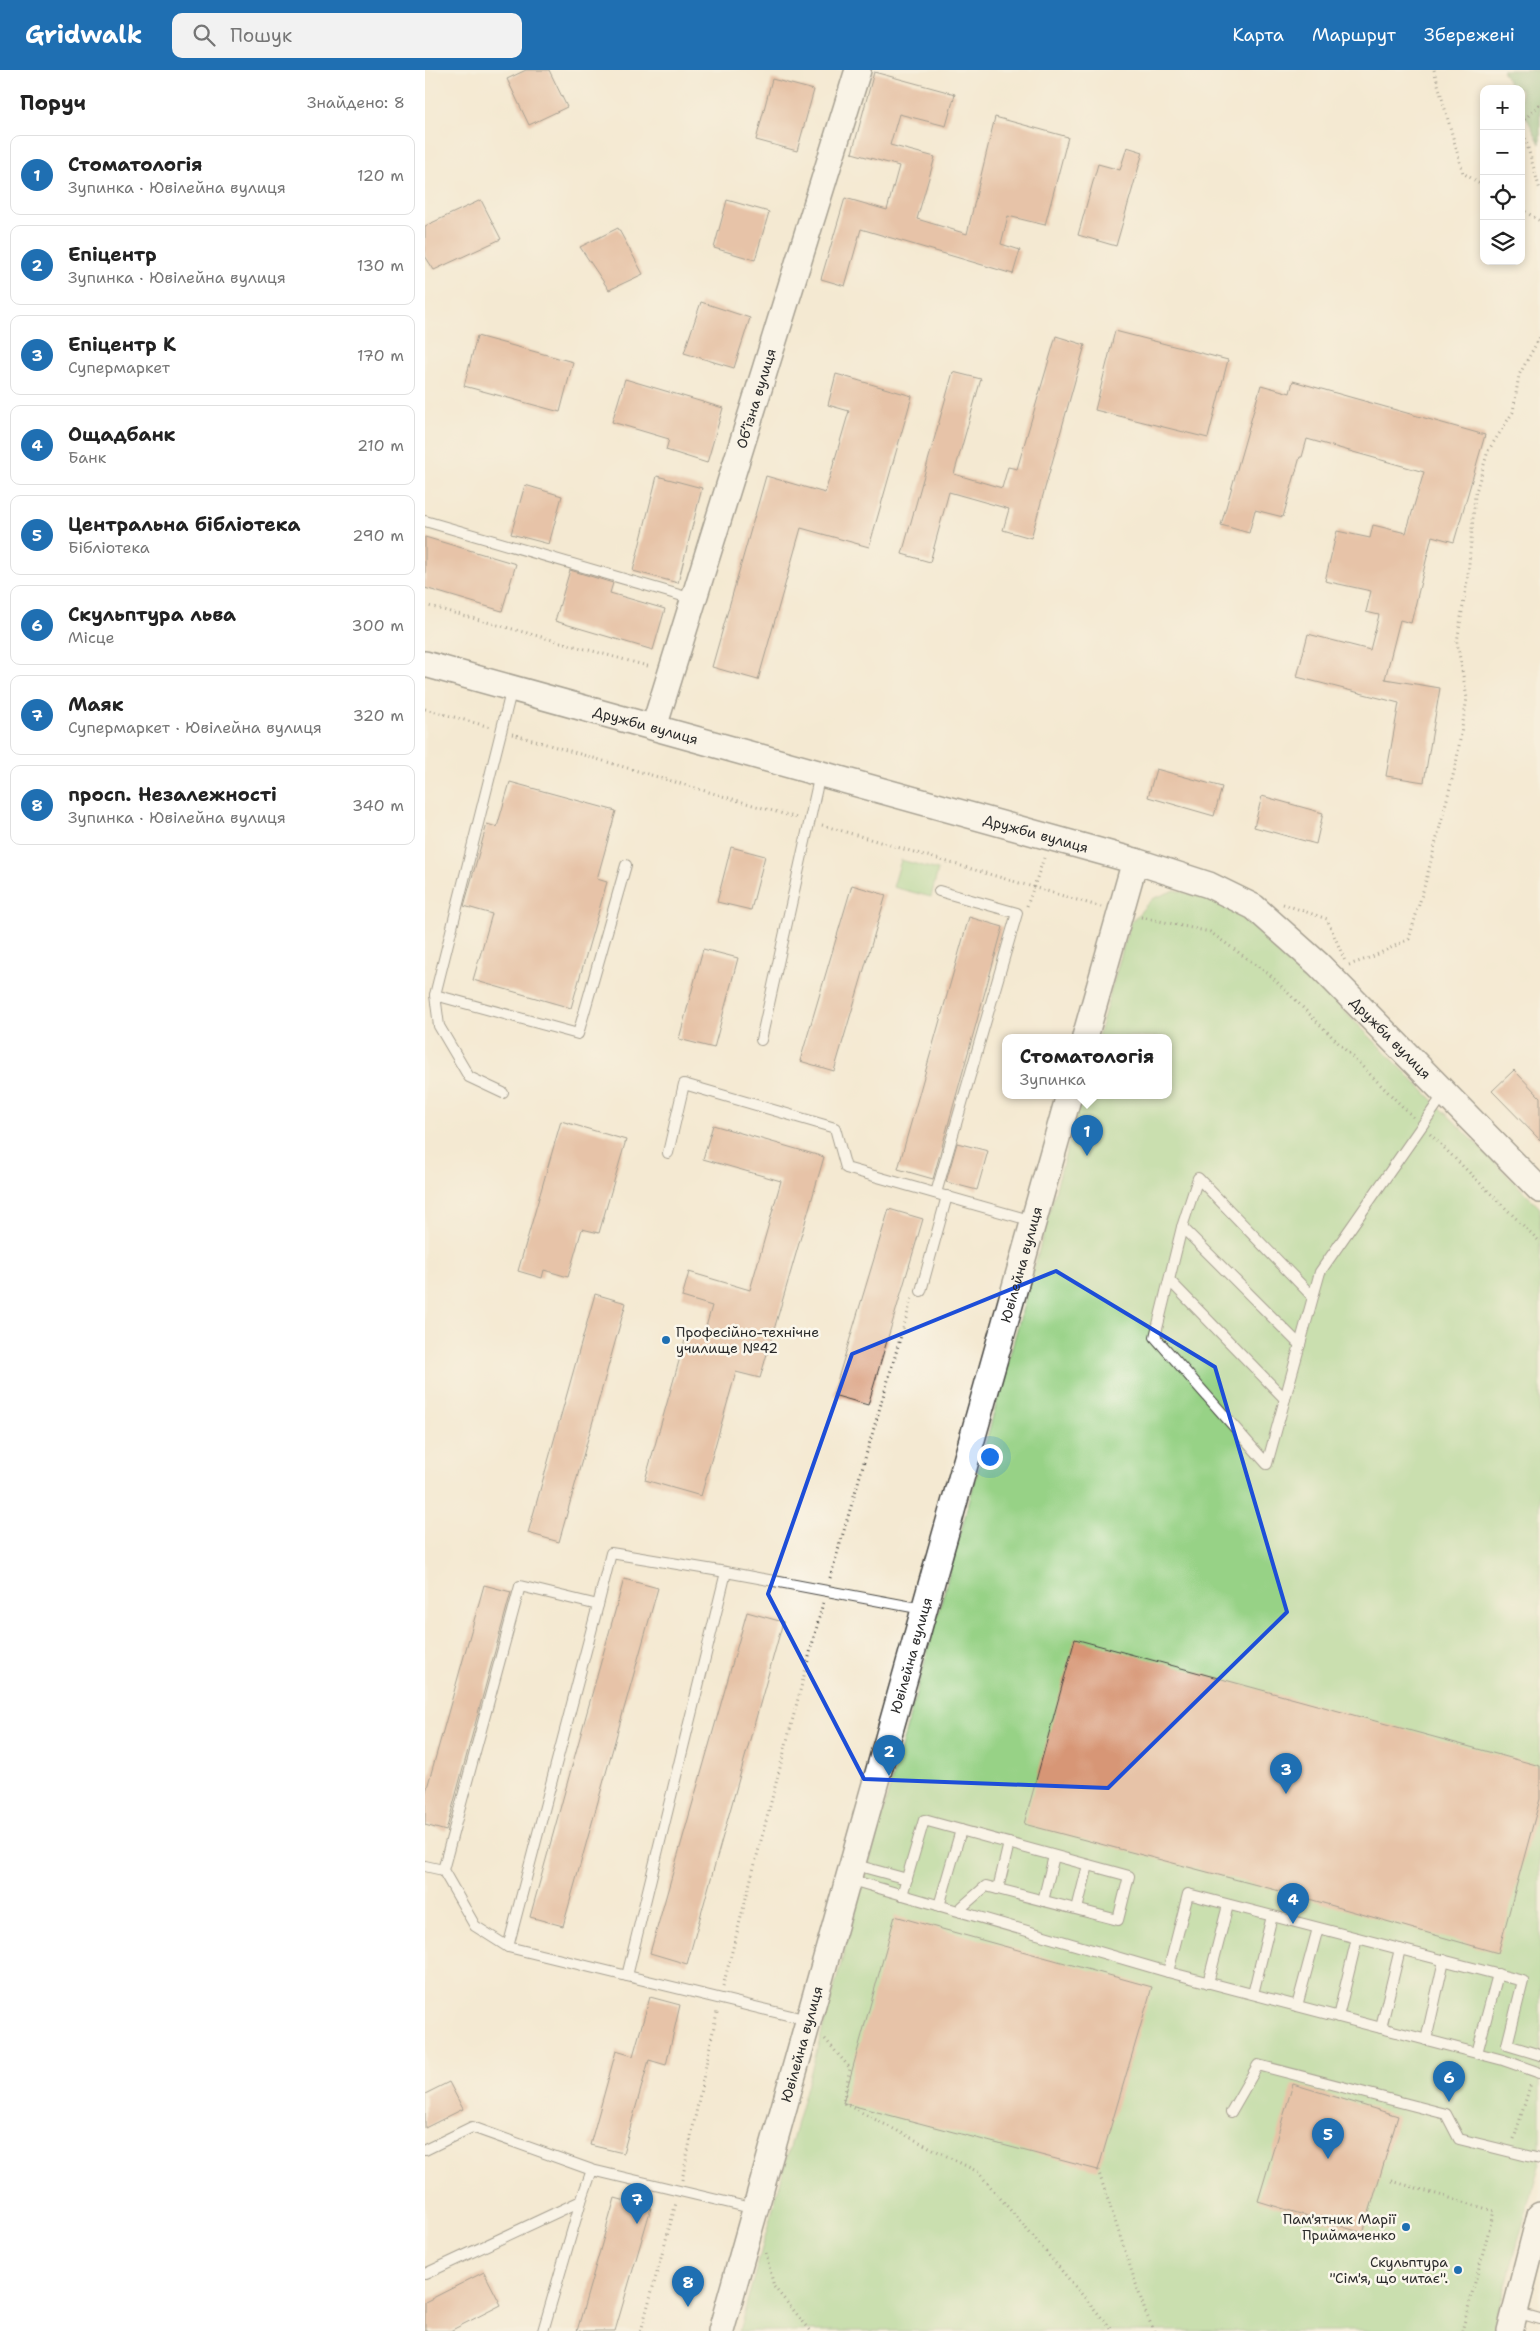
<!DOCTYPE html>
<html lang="uk">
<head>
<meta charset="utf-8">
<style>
	:root { --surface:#fff; --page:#f2f2f2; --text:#222; --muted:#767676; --line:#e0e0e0; --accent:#1f6fb2 }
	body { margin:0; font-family:"Shantell Sans",sans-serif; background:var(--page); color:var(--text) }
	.controls { position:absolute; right:15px; top:15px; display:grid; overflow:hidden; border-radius:10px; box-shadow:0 2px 8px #0003 }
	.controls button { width:45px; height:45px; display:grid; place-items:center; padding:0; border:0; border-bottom:1px solid var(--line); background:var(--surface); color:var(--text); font:25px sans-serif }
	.you { position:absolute; left:564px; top:1386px; width:18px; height:18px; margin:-12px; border:4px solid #fff; border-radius:50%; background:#1a73e8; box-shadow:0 0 0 8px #1a73e833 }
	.badge { display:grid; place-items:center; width:32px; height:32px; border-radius:50%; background:var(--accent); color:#fff; font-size:16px; font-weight:700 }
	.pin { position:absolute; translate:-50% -41px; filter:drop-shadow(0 1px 2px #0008) }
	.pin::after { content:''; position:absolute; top:26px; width:18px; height:15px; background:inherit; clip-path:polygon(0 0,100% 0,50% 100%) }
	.popup { position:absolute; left:577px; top:964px; width:170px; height:65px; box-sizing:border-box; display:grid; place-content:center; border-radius:10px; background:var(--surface); filter:drop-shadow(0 1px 4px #0005); font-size:16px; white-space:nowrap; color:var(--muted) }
	.popup b { font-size:19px; color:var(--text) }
	.popup::after { content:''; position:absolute; left:50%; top:100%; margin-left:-10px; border:10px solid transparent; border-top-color:var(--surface) }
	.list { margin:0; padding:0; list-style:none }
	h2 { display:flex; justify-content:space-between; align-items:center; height:65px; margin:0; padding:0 20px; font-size:21px }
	h2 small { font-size:16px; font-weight:400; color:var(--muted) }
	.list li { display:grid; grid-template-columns:32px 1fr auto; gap:15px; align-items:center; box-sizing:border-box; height:80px; margin:0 10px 10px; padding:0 10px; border:1px solid var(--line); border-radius:10px }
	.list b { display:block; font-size:19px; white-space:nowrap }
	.list p { margin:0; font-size:16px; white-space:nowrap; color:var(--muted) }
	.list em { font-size:16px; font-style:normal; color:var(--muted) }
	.icon { flex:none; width:28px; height:28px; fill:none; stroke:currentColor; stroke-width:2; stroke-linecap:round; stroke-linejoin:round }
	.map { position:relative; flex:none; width:1115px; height:2261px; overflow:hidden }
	header { display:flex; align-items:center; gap:30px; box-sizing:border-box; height:70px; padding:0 25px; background:var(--accent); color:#fff }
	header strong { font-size:24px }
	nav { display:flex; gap:28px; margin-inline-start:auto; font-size:18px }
	.search { width:350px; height:45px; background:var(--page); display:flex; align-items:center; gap:12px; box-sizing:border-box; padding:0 18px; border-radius:10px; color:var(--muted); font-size:19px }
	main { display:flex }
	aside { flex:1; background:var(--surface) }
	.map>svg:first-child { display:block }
	.green { fill:#97d286; stroke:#617e58 }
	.forest { fill:#79b473; stroke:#52704f }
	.building { fill:#d79676 }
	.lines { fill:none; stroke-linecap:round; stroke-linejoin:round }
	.service-casing { stroke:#494844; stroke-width:12 }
	.tertiary-casing { stroke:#494844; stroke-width:28 }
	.path { stroke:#494844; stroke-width:3; stroke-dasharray:1 4; stroke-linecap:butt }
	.service { stroke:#fff; stroke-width:10 }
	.tertiary { stroke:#fff; stroke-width:25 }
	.marked { fill:none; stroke:#1d4ed8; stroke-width:4; stroke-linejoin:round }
	.poi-dot { fill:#1f6fb2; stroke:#fbf7ec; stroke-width:2 }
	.labels { text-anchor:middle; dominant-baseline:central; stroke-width:5; stroke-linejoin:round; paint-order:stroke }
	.street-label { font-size:14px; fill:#2b2b2b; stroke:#fbf7ec }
	.poi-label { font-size:14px; fill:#2b2b2b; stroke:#fbf7ec; text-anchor:end }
</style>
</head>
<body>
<header>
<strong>Gridwalk</strong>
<div class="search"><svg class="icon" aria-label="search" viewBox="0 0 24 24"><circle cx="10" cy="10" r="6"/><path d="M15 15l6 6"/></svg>Пошук</div>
<nav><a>Карта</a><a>Маршрут</a><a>Збережені</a></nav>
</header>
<main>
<aside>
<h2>Поруч<small>Знайдено: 8</small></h2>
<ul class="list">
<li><span class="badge">1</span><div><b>Стоматологія</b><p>Зупинка · Ювілейна вулиця</p></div><em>120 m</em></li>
<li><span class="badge">2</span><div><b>Епіцентр</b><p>Зупинка · Ювілейна вулиця</p></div><em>130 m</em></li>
<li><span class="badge">3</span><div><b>Епіцентр К</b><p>Супермаркет</p></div><em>170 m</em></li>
<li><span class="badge">4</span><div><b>Ощадбанк</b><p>Банк</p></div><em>210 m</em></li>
<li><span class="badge">5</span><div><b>Центральна бібліотека</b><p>Бібліотека</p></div><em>290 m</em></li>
<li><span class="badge">6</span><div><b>Скульптура льва</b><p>Місце</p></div><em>300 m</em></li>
<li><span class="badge">7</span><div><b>Маяк</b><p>Супермаркет · Ювілейна вулиця</p></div><em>320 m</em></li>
<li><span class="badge">8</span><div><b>просп. Незалежності</b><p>Зупинка · Ювілейна вулиця</p></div><em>340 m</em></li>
</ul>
</aside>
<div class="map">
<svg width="1115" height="2261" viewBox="0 0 1115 2261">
	<rect width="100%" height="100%" fill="#fbf7ec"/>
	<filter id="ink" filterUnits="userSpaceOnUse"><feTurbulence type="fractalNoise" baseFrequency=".02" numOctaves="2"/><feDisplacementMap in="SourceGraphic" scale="10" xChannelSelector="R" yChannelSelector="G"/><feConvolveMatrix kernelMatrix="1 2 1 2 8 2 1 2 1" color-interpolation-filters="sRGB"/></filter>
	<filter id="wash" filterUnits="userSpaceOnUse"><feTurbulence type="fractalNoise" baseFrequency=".0096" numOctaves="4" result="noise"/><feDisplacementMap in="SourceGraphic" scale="20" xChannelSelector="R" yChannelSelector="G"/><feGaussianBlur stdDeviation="1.12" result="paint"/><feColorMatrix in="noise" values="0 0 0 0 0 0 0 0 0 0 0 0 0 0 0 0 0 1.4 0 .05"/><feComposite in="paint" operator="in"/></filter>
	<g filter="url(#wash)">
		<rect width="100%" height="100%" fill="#f4e9d2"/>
		<g class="green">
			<polygon points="476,790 513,800 506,827 468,817"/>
			<polygon points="750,820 804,835 842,863 1115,1138 1115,2093 1068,2261 314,2261 657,1025 743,1025 743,967 673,967 705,853 727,829"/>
		</g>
		<polygon class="forest" points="1077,0 1115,0 1115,74 1096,37 1096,19 1087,19"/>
		<g id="blocks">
			<g class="building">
				<polygon points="101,0 124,0 142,37 104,55 82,9"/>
				<polygon points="449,2 530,24 521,56 474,44 465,75 510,87 492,149 542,164 570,47 643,67 620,155 583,146 576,174 595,180 588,204 436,159 420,216 396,209 420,128 462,140 474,96 427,83"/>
				<polygon points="347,9 389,20 372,81 331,70"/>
				<polygon points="702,77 718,82 691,176 653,165 673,94 695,100"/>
				<polygon points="56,130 76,169 9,200 0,186 0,156"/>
				<polygon points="302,130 344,142 330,190 289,178"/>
				<polygon points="193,158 218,204 184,220 155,177"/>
				<polygon points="276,232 325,248 309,298 259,283"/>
				<polygon points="690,261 803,290 783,368 670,340"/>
				<polygon points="52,266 148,292 135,342 39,316"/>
				<polygon points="631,266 660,275 606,468 578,460 584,439 524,422 505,492 477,484 528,302 556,309 529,404 577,418 583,397 592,399"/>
				<polygon points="411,304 487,326 444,477 376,458 333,610 287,597 341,406 400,423 424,341 403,335"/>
				<polygon points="200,309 298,338 282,393 241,380 244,369 187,352"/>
				<polygon points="868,311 1060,365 1029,472 1007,466 986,553 975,550 960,609 1015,618 999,712 961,706 974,633 872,607 883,564 945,580 954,545 941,542 946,521 900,511 912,461 945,468 948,455 981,463 999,402 882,369 877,387 875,387 858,447 830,440 824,463 796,455 836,315 865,323"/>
				<polygon points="232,406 277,418 253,513 208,501"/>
				<polygon points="100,415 137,426 124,474 86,464"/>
				<polygon points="0,467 91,494 77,541 0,518"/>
				<polygon points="145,500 188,513 185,523 240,539 228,580 130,551"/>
				<polygon points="731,699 797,717 789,746 723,727"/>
				<polygon points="85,712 191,741 172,809 182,812 146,938 48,910 67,844 39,836 62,754 72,757"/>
				<polygon points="837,726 898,743 891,774 829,757"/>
				<polygon points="306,777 340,786 326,840 292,832"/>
				<polygon points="427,815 461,825 409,1001 375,991"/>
				<polygon points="544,847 578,857 508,1109 473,1099"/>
				<polygon points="278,879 313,888 289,978 254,969"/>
				<polygon points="1089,1000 1115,1027 1115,1070 1067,1021"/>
				<polygon points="136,1051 201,1070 174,1163 157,1159 143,1207 119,1200 117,1208 93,1201"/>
				<polygon points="288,1055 399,1087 335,1308 311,1302 276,1426 220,1410 262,1263 278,1267 287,1236 257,1227 264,1202 325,1220 356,1111 278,1089"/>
				<polygon points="532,1073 563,1081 552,1120 521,1112"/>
				<polygon points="464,1139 498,1149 443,1335 408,1325"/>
				<polygon points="170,1224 201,1233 134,1472 103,1463"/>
				<polygon points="199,1509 233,1518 138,1856 105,1847"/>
				<polygon points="59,1515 86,1522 21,1761 0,1755 0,1725"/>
				<polygon points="322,1542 358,1552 262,1894 225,1883"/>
				<polygon points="650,1569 1115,1696 1115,1729 1073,1883 870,1825 599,1754"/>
				<polygon points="470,1846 727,1917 673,2100 418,2033"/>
				<polygon points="225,1927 255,1935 241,1995 224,1990 198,2083 165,2075 191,1981 208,1986"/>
				<polygon points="24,2012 38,2039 0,2058 0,2024"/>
				<polygon points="868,2014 973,2046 938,2163 833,2131"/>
				<polygon points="190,2128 226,2138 190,2261 152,2261"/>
				<polygon points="59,2202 76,2235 25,2261 0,2261 0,2232"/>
			</g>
		</g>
	</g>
	<g filter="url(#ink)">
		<use href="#blocks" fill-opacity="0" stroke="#494844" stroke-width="1"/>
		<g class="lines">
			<defs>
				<g id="service">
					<polyline points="0,451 268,529"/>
					<polyline points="87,618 10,925 153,964 201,795"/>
					<polyline points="10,925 14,956 44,1007 78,1023"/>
					<polyline points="336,970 395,704"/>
					<polyline points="243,1083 259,1014 410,1058 421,1098 608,1151"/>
					<polyline points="511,1123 592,843 514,821"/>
					<polyline points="757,1157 875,1275"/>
					<polyline points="745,1211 860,1329"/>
					<polyline points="496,1221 522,1126"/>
					<polyline points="888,1227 773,1108 757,1157 730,1267 842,1394 888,1227 895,1202 1019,1024"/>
					<polyline points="173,1535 186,1483 301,1502"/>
					<polyline points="427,1794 482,1809"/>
					<polyline points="0,1796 18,1800 50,1856 83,1877 173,1535 95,1516 18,1800"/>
					<polyline points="423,1809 743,1902 1078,1990 1115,2003"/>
					<polyline points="573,1819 584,1773"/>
					<polyline points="477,1825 499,1750 704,1806 693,1850 561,1816 537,1837 536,1842"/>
					<polyline points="618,1831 629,1786"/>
					<polyline points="514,1836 536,1760"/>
					<polyline points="652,1839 663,1795"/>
					<polyline points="83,1877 383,1950"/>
					<polyline points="743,1902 763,1824 1098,1911 1082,1975 1115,1985"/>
					<polyline points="202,1906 301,1502 498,1539"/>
					<polyline points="783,1913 803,1835"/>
					<polyline points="828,1924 847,1846"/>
					<polyline points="872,1936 893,1858"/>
					<polyline points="913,1947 932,1868"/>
					<polyline points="956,1958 975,1879"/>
					<polyline points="1001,1970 1019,1890"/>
					<polyline points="1052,1983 1073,1904"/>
					<polyline points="806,2042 833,1995 1021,2044 1034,2069 1115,2089"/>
					<polyline points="0,2080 47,2057 167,2100"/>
					<polyline points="0,2204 156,2131 167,2100 330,2139"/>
					<polyline points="1090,2242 1115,2249"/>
					<polyline points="118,2261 156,2131"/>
				</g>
				<g id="tertiary">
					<path id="s1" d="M0 594 710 791 784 815 829 837 893 894 1115 1120"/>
					<path id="s2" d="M229 657 433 0"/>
					<polyline points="660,967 710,791"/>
					<path id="s3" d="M296 2261 644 1025"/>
					<polyline points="1085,2261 1115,2145"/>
				</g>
			</defs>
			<use href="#service" class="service-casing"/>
			<use href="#tertiary" class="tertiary-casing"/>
			<g class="path">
				<polyline points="1009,0 1038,103 1059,116"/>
				<polyline points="1096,53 1115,34"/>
				<polyline points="1096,54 1115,120"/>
				<polyline points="1096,139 1115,151"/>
				<polyline points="0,535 226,597"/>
				<polyline points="0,639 65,657"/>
				<polyline points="87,664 372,748"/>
				<polyline points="397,755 676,837"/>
				<polyline points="858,834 902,849 920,891"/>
				<polyline points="602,836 619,788"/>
				<polyline points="716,847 785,862 845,905 988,1047"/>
				<polyline points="924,895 947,887 984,869 1000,814 1031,694 1042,628 1032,572 1043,505 1050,425 1063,381 1088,342 1094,305 1115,267"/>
				<polyline points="1005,1064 1115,1172"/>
				<polyline points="405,1508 487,1228"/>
				<polyline points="298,1916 398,1533"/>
				<polyline points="400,1969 425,1998 418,2033 553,2102 688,2261"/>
				<polyline points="1089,2069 1106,2013"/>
				<polyline points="673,2100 720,2241 729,2261"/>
				<polyline points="257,2110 292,1942"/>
				<polyline points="967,2111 1069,2141 1037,2261"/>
				<polyline points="341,2183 349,2217 386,2261"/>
				<polyline points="216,2261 251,2133"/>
			</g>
			<use href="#service" class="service"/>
			<use href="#tertiary" class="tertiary"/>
		</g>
	</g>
	<path d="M0 0H1115V2261H0ZM631 1201 790 1297 862 1542 683 1718 439 1709 343 1524 427 1284Z" fill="#f4e9d2" fill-opacity=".55" fill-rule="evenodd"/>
	<path class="marked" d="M631 1201 790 1297 862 1542 683 1718 439 1709 343 1524 427 1284Z"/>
	<g class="poi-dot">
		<circle cx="241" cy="1270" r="5"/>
		<circle cx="981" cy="2157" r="5"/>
		<circle cx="1033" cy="2200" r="5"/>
	</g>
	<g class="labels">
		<g class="street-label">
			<text stroke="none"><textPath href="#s2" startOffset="344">Об’їзна вулиця</textPath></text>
			<text stroke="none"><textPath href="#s1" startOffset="229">Дружби вулиця</textPath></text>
			<text stroke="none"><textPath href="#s1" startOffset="634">Дружби вулиця</textPath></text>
			<text stroke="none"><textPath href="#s1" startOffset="1054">Дружби вулиця</textPath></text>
			<text stroke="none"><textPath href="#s3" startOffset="1108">Ювілейна вулиця</textPath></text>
			<text stroke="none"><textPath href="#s3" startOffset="702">Ювілейна вулиця</textPath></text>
			<text stroke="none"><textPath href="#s3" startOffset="298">Ювілейна вулиця</textPath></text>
		</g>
		<g class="poi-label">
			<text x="251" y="1262" text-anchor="start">Професійно-технічне<tspan x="251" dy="16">училище №42</tspan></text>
			<text x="971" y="2149">Пам'ятник Марії<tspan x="971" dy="16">Приймаченко</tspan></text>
			<text x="1023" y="2192">Скульптура<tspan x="1023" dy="16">"Сім'я, що читає".</tspan></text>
		</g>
	</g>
</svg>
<div class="controls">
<button>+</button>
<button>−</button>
<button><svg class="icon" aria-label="locate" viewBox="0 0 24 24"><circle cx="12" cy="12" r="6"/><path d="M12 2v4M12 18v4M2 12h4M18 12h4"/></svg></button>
<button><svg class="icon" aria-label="layers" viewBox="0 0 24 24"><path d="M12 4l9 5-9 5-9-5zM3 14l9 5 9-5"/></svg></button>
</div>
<div class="you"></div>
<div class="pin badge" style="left:662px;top:1086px">1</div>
<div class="popup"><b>Стоматологія</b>Зупинка</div>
<div class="pin badge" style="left:464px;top:1706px">2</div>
<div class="pin badge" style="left:861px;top:1724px">3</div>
<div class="pin badge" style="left:868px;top:1854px">4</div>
<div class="pin badge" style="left:903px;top:2089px">5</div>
<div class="pin badge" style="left:1024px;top:2032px">6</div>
<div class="pin badge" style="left:212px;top:2154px">7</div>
<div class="pin badge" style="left:263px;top:2237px">8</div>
</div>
</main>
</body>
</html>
